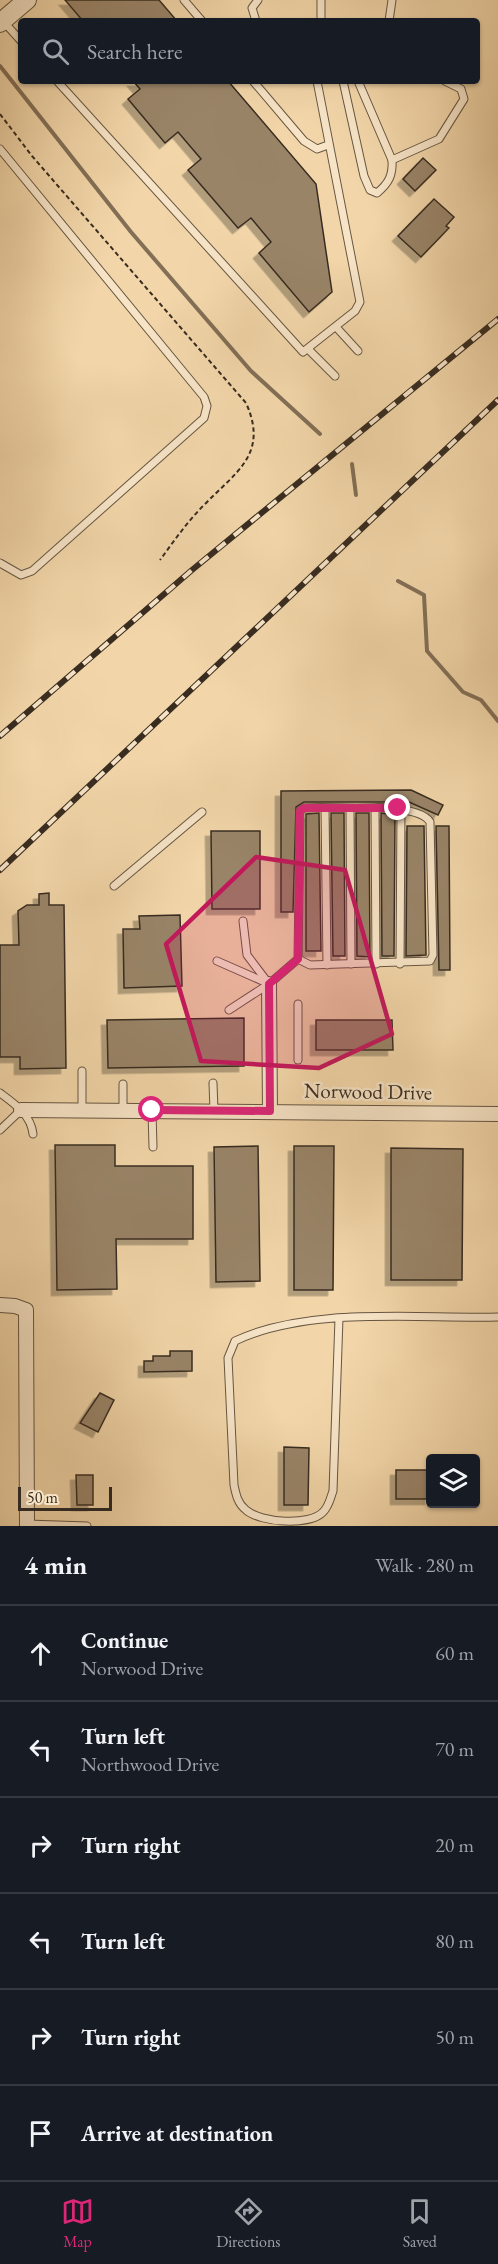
<!DOCTYPE html>
<html lang="en">
<head>
<meta charset="utf-8">
<style>
	:root { --surface:#171b24; --page:#242831; --text:#f1f3f6; --muted:#9ea1a6; --line:#363941; --accent:#db2777 }
	body { margin:0; font-family:"EB Garamond",serif; background:var(--page); color:var(--text) }
	.controls { position:absolute; right:18px; bottom:18px; display:grid; overflow:hidden; border-radius:6px; box-shadow:0 2px 4px #0004 }
	.controls button { width:54px; height:54px; display:grid; place-items:center; padding:0; border:0; border-bottom:2px solid var(--line); background:var(--surface); color:var(--text); font:30px sans-serif }
	.scale { position:absolute; left:18px; bottom:15px; width:94px; box-sizing:border-box; padding-left:6px; border:3px solid #382c20; border-top:0; font-size:16px; line-height:21px; white-space:nowrap; color:#382c20; -webkit-text-stroke:4px #f7e4c7; paint-order:stroke }
	.stop { position:absolute; width:18px; height:18px; margin:-14px; border:4px solid #db2777; border-radius:50%; background:#fff }
	.stop.end { background:#db2777; border-color:#fff; box-shadow:0 2px 6px #0008 }
	.list { margin:0; padding:0; list-style:none }
	h2 { display:flex; justify-content:space-between; align-items:center; height:78px; margin:0; padding:0 24px; font-size:26px }
	h2 small { font-size:20px; font-weight:400; color:var(--muted) }
	.list li { display:grid; grid-template-columns:39px 1fr auto; gap:18px; align-items:center; box-sizing:border-box; height:96px; padding:0 24px; border-top:2px solid var(--line) }
	.list b { display:block; font-size:22px; white-space:nowrap }
	.list p { margin:0; font-size:20px; white-space:nowrap; color:var(--muted) }
	.list em { font-size:20px; font-style:normal; color:var(--muted) }
	.icon { flex:none; width:33px; height:33px; fill:none; stroke:currentColor; stroke-width:2; stroke-linecap:round; stroke-linejoin:round }
	.map { position:relative; flex:none; width:498px; height:1526px; overflow:hidden }
	.search { position:absolute; background:var(--surface); box-shadow:0 2px 4px #0004; left:18px; right:18px; top:18px; height:66px; display:flex; align-items:center; gap:15px; box-sizing:border-box; padding:0 21px; border-radius:6px; color:var(--muted); font-size:22px }
	.sheet { height:654px; background:var(--surface) }
	nav { display:flex; justify-content:space-around; align-items:center; box-sizing:border-box; height:84px; border-top:2px solid var(--line); background:var(--surface); font-size:16px; color:var(--muted) }
	nav a { display:grid; justify-items:center; gap:3px }
	nav .on { color:var(--accent) }
	.map>svg:first-child { display:block }
	.lines { fill:none; stroke-linecap:round; stroke-linejoin:round }
	.stream { stroke:#826f56; stroke-width:4 }
	.building { fill:#998467; stroke:#382c20; stroke-width:1.5; filter:url(#shadow) }
	.service-casing { stroke:#665642; stroke-width:9 }
	.minor-casing { stroke:#665642; stroke-width:16 }
	.tertiary-casing { stroke:#665642; stroke-width:20 }
	.path { stroke:#382c20; stroke-width:2; stroke-dasharray:4.5 3; stroke-linecap:butt }
	.service { stroke:#f7e4c7; stroke-width:7 }
	.minor { stroke:#f7e4c7; stroke-width:14 }
	.tertiary { stroke:#f7e4c7; stroke-width:18 }
	.rail-casing { stroke:#382c20; stroke-width:6 }
	.rail { stroke:#f7e4c7; stroke-width:4; stroke-dasharray:11; stroke-linecap:butt }
	.route { stroke:#db2777; stroke-width:8 }
	.marked { fill:#c2185b; fill-opacity:0.2; stroke:#c2185b; stroke-width:4.5; stroke-linejoin:round }
	.labels { text-anchor:middle; dominant-baseline:central; stroke-width:5; stroke-linejoin:round; paint-order:stroke }
	.street-label { font-size:21px; fill:#382c20; stroke:#f7e4c7 }
</style>
</head>
<body>
<div class="map">
<svg width="498" height="1526" viewBox="0 0 498 1526">
	<defs>
		<filter id="shadow"><feDropShadow dx="-5.5" dy="5.5" stdDeviation="0" flood-color="#0004"/></filter>
	</defs>
	<rect width="100%" height="100%" fill="#f2d6a9"/>
	<filter id="stains"><feTurbulence type="fractalNoise" baseFrequency=".00333" numOctaves="4"/><feColorMatrix values="0 0 0 0 .2 0 0 0 0 .09 0 0 0 0 .02 0 0 0 .5 -.17"/></filter>
	<radialGradient id="worn" r=".72"><stop offset=".6" stop-color="#630" stop-opacity="0"/><stop offset="1" stop-color="#630" stop-opacity=".3"/></radialGradient>
	<g class="lines">
		<g class="stream">
			<polyline points="0,66 131,232 251,371 320,434"/>
			<polyline points="352,464 356,495"/>
			<polyline points="398,581 424,595 427,651 463,692 481,700 498,721"/>
		</g>
	</g>
	<g class="building">
		<polygon points="65,0 159,0 177,21 83,21"/>
		<polygon points="133,81 228,81 316,184 332,292 309,312 259,253 271,242 251,218 238,228 188,170 201,159 178,132 165,143 128,99 140,89"/>
		<polygon points="423,158 436,170 415,191 403,179"/>
		<polygon points="434,199 454,217 446,226 449,228 421,257 398,236"/>
		<polygon points="411,790 443,805 438,815 409,802 304,802 296,807 293,912 281,912 281,791"/>
		<polygon points="319,813 321,951 306,951 306,814"/>
		<polygon points="331,813 344,813 345,956 333,956"/>
		<polygon points="356,813 369,813 370,957 357,956"/>
		<polygon points="381,813 395,815 394,956 382,956"/>
		<polygon points="407,826 424,826 426,955 406,956"/>
		<polygon points="436,826 449,826 450,970 439,970"/>
		<polygon points="211,831 260,831 260,909 212,909"/>
		<polygon points="49,893 49,905 64,905 66,1068 20,1069 20,1057 0,1057 0,945 19,945 18,911 27,905 39,905 39,894"/>
		<polygon points="180,915 182,986 124,988 123,929 140,929 139,916"/>
		<polygon points="244,1018 244,1066 108,1068 107,1020"/>
		<polygon points="316,1020 392,1020 393,1050 316,1050"/>
		<polygon points="55,1145 115,1145 115,1166 193,1166 193,1239 116,1239 117,1289 57,1290"/>
		<polygon points="258,1146 260,1281 216,1282 214,1147"/>
		<polygon points="294,1146 334,1146 333,1290 294,1290"/>
		<polygon points="391,1148 463,1149 462,1280 391,1280"/>
		<polygon points="170,1351 192,1351 192,1371 144,1372 144,1361 153,1361 153,1356 170,1356"/>
		<polygon points="100,1393 114,1400 98,1432 80,1423"/>
		<polygon points="284,1447 309,1448 308,1505 284,1505"/>
		<rect x="396" y="1470" width="34" height="29"/>
		<polygon points="76,1475 93,1475 93,1505 77,1505"/>
	</g>
	<g class="lines">
		<defs>
			<g id="service">
				<polyline points="184,0 202,21"/>
				<polyline points="3,21 21,41"/>
				<polyline points="256,21 252,8 258,0"/>
				<polyline points="321,21 321,0"/>
				<polyline points="389,21 392,0"/>
				<polyline points="57,81 303,352 355,311 360,302 317,81"/>
				<polyline points="253,81 304,141 317,149 328,145"/>
				<path d="M343 81 364 176 370 190 377 193C389 183 393 175 392 160L358 81"/>
				<polyline points="0,149 204,397 207,406 204,418 32,571 21,575 0,563"/>
				<polyline points="392,160 439,139 464,99 461,89 445,81"/>
				<polyline points="336,327 358,351"/>
				<polyline points="309,350 335,376"/>
				<polyline points="325,808 327,965"/>
				<polyline points="350,809 351,964"/>
				<polyline points="375,809 376,964"/>
				<polyline points="114,886 202,812"/>
				<polyline points="243,921 247,955 269,984"/>
				<polyline points="217,961 267,983"/>
				<polyline points="400,964 401,809"/>
				<path d="M229 1010 269 984 298 959 300 811 304 808C329 808 418 801 430 822L433 955 430 961 310 965 298 959"/>
				<polyline points="298,1060 298,1004"/>
				<polyline points="82,1071 82,1110"/>
				<polyline points="213,1083 214,1111"/>
				<polyline points="123,1084 123,1110"/>
				<path d="M0 1093C15 1104 31 1115 33 1134"/>
				<polyline points="152,1111 153,1147"/>
				<polyline points="0,1130 21,1110"/>
				<path d="M339 1318 333 1491C330 1499 329 1506 323 1512 310 1526 261 1523 246 1510 238 1504 236 1495 234 1485L228 1358 235 1341C309 1306 416 1319 498 1317"/>
				<polyline points="27,1524 87,1526"/>
			</g>
			<g id="minor">
				<polyline points="269,984 270,1111"/>
				<polyline points="21,1110 498,1114"/>
				<polyline points="0,1305 15,1306 26,1310 27,1526"/>
			</g>
			<polyline id="tertiary" points="0,23 27,0"/>
		</defs>
		<use href="#service" class="service-casing"/>
		<use href="#minor" class="minor-casing"/>
		<use href="#tertiary" class="tertiary-casing"/>
		<path class="path" d="M0 114 32 156 246 403C269 454 236 472 204 505 187 522 174 541 160 560"/>
		<use href="#service" class="service"/>
		<use href="#minor" class="minor"/>
		<use href="#tertiary" class="tertiary"/>
		<defs>
			<g id="rail">
				<polyline points="0,736 192,570 498,319"/>
				<polyline points="0,870 498,400"/>
			</g>
		</defs>
		<use href="#rail" class="rail-casing"/>
		<use href="#rail" class="rail"/>
	</g>
	<g class="lines">
		<polyline class="route" points="152,1110 270,1111 269,984 298,959 300,811 304,808 398,808"/>
	</g>
	<path class="marked" d="M256 857 345 870 392 1034 319 1068 201 1061 166 944Z"/>
	<g class="labels">
		<g class="street-label">
			<text transform="translate(368 1091) rotate(1)">Norwood Drive</text>
		</g>
	</g>
	<rect width="100%" height="100%" filter="url(#stains)"/>
	<rect width="100%" height="100%" fill="url(#worn)"/>
</svg>
<div class="controls">
<button><svg class="icon" aria-label="layers" viewBox="0 0 24 24"><path d="M12 4l9 5-9 5-9-5zM3 14l9 5 9-5"/></svg></button>
</div>
<div class="scale">50 m</div>
<div class="stop" style="left:152px;top:1110px"></div>
<div class="stop end" style="left:398px;top:808px"></div>
<div class="search"><svg class="icon" aria-label="search" viewBox="0 0 24 24"><circle cx="10" cy="10" r="6"/><path d="M15 15l6 6"/></svg>Search here</div>
</div>
<section class="sheet">
<h2>4 min<small>Walk · 280 m</small></h2>
<ul class="list">
<li><svg class="icon" aria-label="ahead" viewBox="0 0 24 24"><path d="M12 20V5M6 11l6-6 6 6"/></svg><div><b>Continue</b><p>Norwood Drive</p></div><em>60 m</em></li>
<li><svg class="icon" aria-label="left" viewBox="0 0 24 24"><path d="M17 20v-9H6M10 6l-5 5 5 5"/></svg><div><b>Turn left</b><p>Northwood Drive</p></div><em>70 m</em></li>
<li><svg class="icon" aria-label="right" viewBox="0 0 24 24"><path d="M7 20v-9h11M14 6l5 5-5 5"/></svg><div><b>Turn right</b></div><em>20 m</em></li>
<li><svg class="icon" aria-label="left" viewBox="0 0 24 24"><path d="M17 20v-9H6M10 6l-5 5 5 5"/></svg><div><b>Turn left</b></div><em>80 m</em></li>
<li><svg class="icon" aria-label="right" viewBox="0 0 24 24"><path d="M7 20v-9h11M14 6l5 5-5 5"/></svg><div><b>Turn right</b></div><em>50 m</em></li>
<li><svg class="icon" aria-label="arrive" viewBox="0 0 24 24"><path d="M6 21V4h12l-3 4 3 4H6"/></svg><div><b>Arrive at destination</b></div></li>
</ul>
</section>
<nav>
<a class="on"><svg class="icon" aria-label="map" viewBox="0 0 24 24"><path d="M3 6l6-2 6 2 6-2v14l-6 2-6-2-6 2zM9 4v14M15 6v14"/></svg>Map</a>
<a><svg class="icon" aria-label="directions" viewBox="0 0 24 24"><path d="M12 3l9 9-9 9-9-9zM9 14v-3h6M13 9l2 2-2 2"/></svg>Directions</a>
<a><svg class="icon" aria-label="saved" viewBox="0 0 24 24"><path d="M7 4h10v16l-5-4-5 4z"/></svg>Saved</a>
</nav>
</body>
</html>
